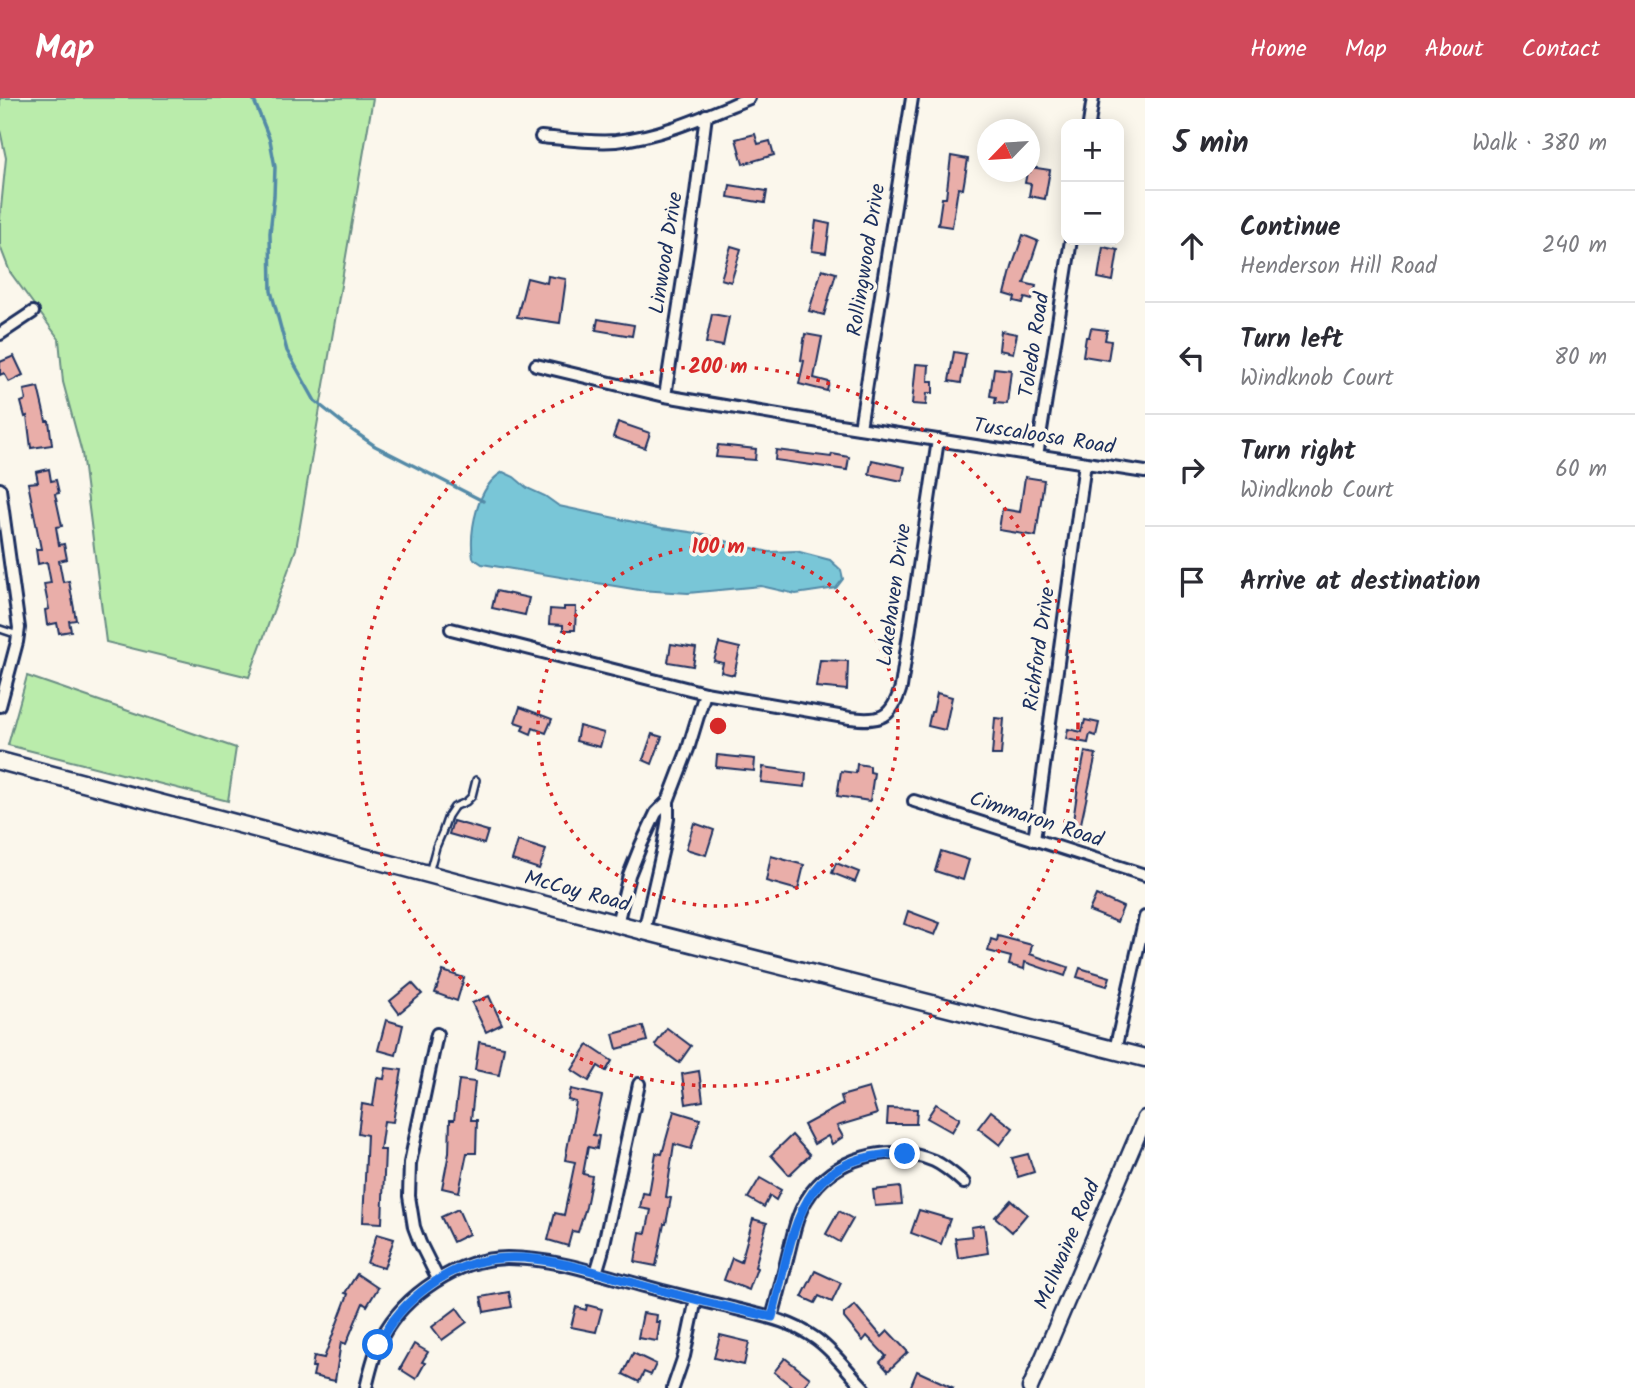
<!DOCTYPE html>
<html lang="en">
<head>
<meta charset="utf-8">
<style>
	:root { --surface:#fff; --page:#f7f7f7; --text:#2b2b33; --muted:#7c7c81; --line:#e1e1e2; --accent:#d1495b }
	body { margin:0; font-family:Kalam,sans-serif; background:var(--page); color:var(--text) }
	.controls { position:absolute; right:21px; top:21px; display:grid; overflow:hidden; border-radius:14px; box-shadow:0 4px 18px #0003 }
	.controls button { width:63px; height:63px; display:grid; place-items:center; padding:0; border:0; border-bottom:2px solid var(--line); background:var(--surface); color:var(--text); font:35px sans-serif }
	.compass { position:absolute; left:977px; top:21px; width:63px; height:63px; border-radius:50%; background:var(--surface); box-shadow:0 4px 18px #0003; rotate:245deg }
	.stop { position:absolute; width:21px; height:21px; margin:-16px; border:5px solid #1a73e8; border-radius:50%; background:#fff }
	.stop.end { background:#1a73e8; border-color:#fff; box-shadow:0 2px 7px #0008 }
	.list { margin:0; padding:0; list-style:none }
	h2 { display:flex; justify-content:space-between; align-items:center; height:91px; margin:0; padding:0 28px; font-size:30px }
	h2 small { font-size:23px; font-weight:400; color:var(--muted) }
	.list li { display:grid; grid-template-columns:46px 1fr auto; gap:21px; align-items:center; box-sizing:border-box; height:112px; padding:0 28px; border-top:2px solid var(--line) }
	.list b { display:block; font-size:26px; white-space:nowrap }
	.list p { margin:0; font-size:23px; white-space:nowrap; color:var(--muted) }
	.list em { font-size:23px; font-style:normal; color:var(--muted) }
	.icon { flex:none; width:38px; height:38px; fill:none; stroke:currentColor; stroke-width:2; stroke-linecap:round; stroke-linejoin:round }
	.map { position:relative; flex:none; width:1145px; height:1290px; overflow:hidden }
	header { display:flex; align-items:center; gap:42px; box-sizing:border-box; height:98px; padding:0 35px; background:var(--accent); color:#fff }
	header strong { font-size:33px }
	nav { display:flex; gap:38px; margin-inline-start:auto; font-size:24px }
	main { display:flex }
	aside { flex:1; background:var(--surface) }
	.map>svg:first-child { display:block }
	.green { fill:#baecab; stroke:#6a8e84; stroke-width:2 }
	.water { fill:#79c6d7; stroke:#538aa7; stroke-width:2 }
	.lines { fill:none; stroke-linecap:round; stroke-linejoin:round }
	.stream { stroke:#538aa7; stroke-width:3.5 }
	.building { fill:#e9aea9; stroke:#1b2f5e; stroke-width:2 }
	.service-casing { stroke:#1b2f5e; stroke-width:10 }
	.minor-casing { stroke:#1b2f5e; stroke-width:16 }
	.tertiary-casing { stroke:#1b2f5e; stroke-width:19 }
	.secondary-casing { stroke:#1b2f5e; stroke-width:21 }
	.service { stroke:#fbf7ec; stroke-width:5 }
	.minor { stroke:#fbf7ec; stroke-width:10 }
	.tertiary { stroke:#fbf7ec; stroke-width:14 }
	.secondary { stroke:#fbf7ec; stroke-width:16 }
	.route { stroke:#1a73e8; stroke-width:9 }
	.ring { fill:none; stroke:#d62828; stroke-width:3.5; stroke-dasharray:3.5 7 }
	.labels { text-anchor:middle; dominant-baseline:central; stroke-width:7; stroke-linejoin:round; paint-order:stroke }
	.street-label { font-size:21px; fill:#1b2f5e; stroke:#fbf7ec }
	.centre { fill:#d62828; stroke:#fbf7ec; stroke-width:3.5 }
	.ring-label { font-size:21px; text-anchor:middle; font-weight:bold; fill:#d62828; stroke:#fbf7ec; stroke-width:7; stroke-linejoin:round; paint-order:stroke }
</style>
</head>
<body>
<header>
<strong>Map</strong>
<nav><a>Home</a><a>Map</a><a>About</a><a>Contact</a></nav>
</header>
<main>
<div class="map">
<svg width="1145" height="1290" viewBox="0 0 1145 1290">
	<rect width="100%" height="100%" fill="#fbf7ec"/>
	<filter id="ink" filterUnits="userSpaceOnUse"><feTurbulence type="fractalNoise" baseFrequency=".0143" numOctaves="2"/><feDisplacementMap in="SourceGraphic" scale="14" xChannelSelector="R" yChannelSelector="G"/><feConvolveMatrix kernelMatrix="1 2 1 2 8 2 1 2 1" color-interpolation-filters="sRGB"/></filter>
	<g filter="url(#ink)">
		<g class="green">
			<polygon points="0,0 373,0 296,451 249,579 106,544 82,355 63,284 59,241 10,174 0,148 0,120 6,60 0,32"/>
			<polygon points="27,578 236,650 228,703 8,647"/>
		</g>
		<path class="water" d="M503 374 514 379 527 390 545 398 559 408 662 430 704 436 732 445 769 454 796 453 830 462 841 472 843 481 836 490 796 496 761 488 688 495 639 492 482 466 473 460C469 433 477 388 503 374Z"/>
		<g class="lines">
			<polyline class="stream" points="253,0 270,42 275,69 274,98 270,135 271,193 287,253 315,303 345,327 375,348 483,403"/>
		</g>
		<g class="building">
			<polygon points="755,36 758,46 770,43 774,57 743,66 736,41"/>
			<polygon points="951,58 968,61 963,91 958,90 952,129 938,127 942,100 946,100"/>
			<polygon points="1030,69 1050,72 1045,101 1029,98 1031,86 1025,85 1027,74 1030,74"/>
			<polygon points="730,87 767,93 765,105 728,99"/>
			<polygon points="816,123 830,126 826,155 812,153"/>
			<polygon points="1023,137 1038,143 1024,185 1036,188 1032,202 1025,200 1023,205 1014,203 1015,199 1005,196 1012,169"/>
			<polygon points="731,148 741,151 731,184 721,181"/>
			<polygon points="1103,149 1118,152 1113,183 1098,180"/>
			<polygon points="822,171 836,175 824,217 809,213"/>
			<polygon points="548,178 566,181 560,225 517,219 527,180 547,185"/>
			<polygon points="712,216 729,219 723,248 706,245"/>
			<polygon points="598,221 634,227 632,238 596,232"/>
			<polygon points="1091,230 1107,232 1105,242 1111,243 1108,262 1083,258 1086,239 1089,239"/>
			<polygon points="1001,233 1017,236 1013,255 999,252"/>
			<polygon points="805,236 822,239 814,280 829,284 827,293 799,286 804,263 801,262"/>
			<polygon points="954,254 966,256 961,285 949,283"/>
			<polygon points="14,258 23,277 9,284 4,275 0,277 0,264"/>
			<polygon points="916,266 929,267 928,283 933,283 933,295 927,295 926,307 912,306"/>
			<polygon points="994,270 1011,272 1007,306 995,305 996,299 990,298"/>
			<polygon points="38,289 46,323 49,323 52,347 31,350 27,318 25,319 21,304 26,302 24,292"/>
			<polygon points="618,324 650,335 645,350 613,339"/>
			<polygon points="718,347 756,351 755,362 716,359"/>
			<polygon points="776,352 831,359 832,356 849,359 847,372 775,362"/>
			<polygon points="872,362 905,369 902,383 869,376"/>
			<polygon points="49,371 51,383 56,382 59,395 55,396 62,428 56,429 59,447 64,446 67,461 59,463 63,484 69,483 76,522 69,523 71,533 59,535 57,525 47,527 45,512 49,511 44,486 51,485 47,464 38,466 36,451 41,451 28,385 38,384 36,374"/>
			<polygon points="1025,379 1044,382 1036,438 999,432 1002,411 1020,414"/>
			<polygon points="496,493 529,500 525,517 492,510"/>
			<polygon points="564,509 576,509 575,532 563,532 563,527 549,526 550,511 564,512"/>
			<polygon points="719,545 740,550 734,577 721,574 723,565 714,563"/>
			<polygon points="671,546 696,550 693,568 668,564"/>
			<polygon points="820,562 848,563 847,592 816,589"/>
			<polygon points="937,595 952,599 945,632 928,628 931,614 933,614"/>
			<polygon points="520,609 552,621 546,635 533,630 531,636 522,632 524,627 515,624"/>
			<polygon points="995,620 1004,621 1001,657 992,657"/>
			<polygon points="1085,622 1099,625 1096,638 1090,636 1088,645 1066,641 1068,631 1082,634"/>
			<polygon points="579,628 604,635 600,649 576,643"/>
			<polygon points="652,636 662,639 652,666 643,662"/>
			<polygon points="1085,654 1096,656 1077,744 1070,743 1078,689"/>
			<polygon points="717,657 755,661 754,673 716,669"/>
			<polygon points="857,666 870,668 870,674 874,675 870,703 837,698 841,673 856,675"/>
			<polygon points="763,669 806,675 805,689 761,684"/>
			<polygon points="453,723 488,733 484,746 449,736"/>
			<polygon points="694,725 714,732 706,757 686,751"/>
			<polygon points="518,743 546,752 539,771 512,762"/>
			<polygon points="941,753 969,762 963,782 935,773"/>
			<polygon points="771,758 804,767 798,792 766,783"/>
			<polygon points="836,765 859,774 855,784 832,775"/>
			<polygon points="1096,797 1123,809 1117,824 1089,813"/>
			<polygon points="908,813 940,825 935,837 904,826"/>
			<polygon points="998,838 1032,847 1030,856 1068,869 1065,878 1025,864 1024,871 1009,867 1011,859 988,853 991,841 997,843"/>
			<polygon points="1080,870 1110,879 1107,888 1077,879"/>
			<polygon points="443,873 464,880 457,903 435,895"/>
			<polygon points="412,885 422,896 399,915 390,903"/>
			<polygon points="489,898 502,926 486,934 472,905"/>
			<polygon points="386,922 403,927 396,957 378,952"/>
			<polygon points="643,928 647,943 617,951 613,936"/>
			<polygon points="667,930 691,948 679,965 655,947"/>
			<polygon points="479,944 504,949 499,977 475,972"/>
			<polygon points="588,947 612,963 606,973 598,968 589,983 572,972"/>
			<polygon points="386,970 402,972 393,1024 384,1023 380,1052 385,1052 382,1125 363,1124 367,1037 358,1035 362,1006 373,1008 377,980 384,981"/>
			<polygon points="699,973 703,1003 686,1006 682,976"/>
			<polygon points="459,982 475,984 471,1022 477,1022 476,1055 467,1055 459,1094 442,1090 449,1055 450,1022 454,1022"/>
			<polygon points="869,990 877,1016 837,1028 843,1039 832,1046 828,1038 814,1046 804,1027 843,1006 841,998"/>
			<polygon points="571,991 602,998 593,1037 599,1038 597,1051 588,1049 583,1076 592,1078 586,1109 578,1134 572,1133 568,1148 548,1142 555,1115 564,1117 575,1064 565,1062 576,1004 568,1002"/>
			<polygon points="936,1006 960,1020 952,1034 927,1020"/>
			<polygon points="888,1010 917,1011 916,1026 887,1026"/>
			<polygon points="674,1013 700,1021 691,1051 674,1046 666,1099 671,1100 666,1126 664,1126 656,1168 635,1164 640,1134 646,1135 651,1112 640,1110 643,1095 649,1096 656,1055 662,1056"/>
			<polygon points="991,1013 1013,1030 1000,1047 978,1030"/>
			<polygon points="792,1037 810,1057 789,1077 771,1057"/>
			<polygon points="1028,1056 1034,1074 1018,1079 1012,1060"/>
			<polygon points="760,1080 781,1092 776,1102 770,1098 764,1109 748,1100"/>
			<polygon points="900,1089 902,1106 875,1108 873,1092"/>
			<polygon points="1011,1102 1027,1116 1012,1134 995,1119"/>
			<polygon points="458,1111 469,1136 453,1144 441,1119"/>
			<polygon points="919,1112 950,1121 941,1146 911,1135"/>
			<polygon points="839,1113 853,1121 840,1144 826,1136"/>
			<polygon points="753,1121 767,1125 755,1169 757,1170 749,1192 724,1182 732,1160 741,1164"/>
			<polygon points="984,1127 988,1155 958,1160 955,1140 972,1138 971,1129"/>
			<polygon points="377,1136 394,1141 384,1170 367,1165"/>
			<polygon points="815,1173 841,1185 832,1204 819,1198 815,1205 802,1199"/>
			<polygon points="357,1176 378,1190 367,1208 363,1205 346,1246 341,1244 335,1283 313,1278 315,1269 312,1269 314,1258 324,1260 348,1196 345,1195"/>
			<polygon points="509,1194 512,1209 484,1214 481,1199"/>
			<polygon points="587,1207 602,1211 596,1234 571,1229 576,1209 586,1212"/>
			<polygon points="855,1207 882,1239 888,1233 908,1254 888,1273 880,1264 886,1258 867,1238 863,1243 844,1220 844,1216"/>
			<polygon points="457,1210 467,1224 442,1242 432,1229"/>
			<polygon points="643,1215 657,1217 656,1224 660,1224 657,1243 638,1240"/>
			<polygon points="720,1237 749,1244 744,1267 714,1260"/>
			<polygon points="414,1246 428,1254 422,1264 425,1265 416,1281 400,1271"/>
			<polygon points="633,1255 656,1266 651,1277 644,1274 639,1284 623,1276"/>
			<polygon points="785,1260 810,1280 802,1290 794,1290 774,1274"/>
			<polygon points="917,1273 954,1290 910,1290"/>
		</g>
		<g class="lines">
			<defs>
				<g id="service">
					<polyline points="0,531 18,537"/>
					<polyline points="429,775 436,749 442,735 448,718 454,709 466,704 472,698 476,682"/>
				</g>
				<g id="minor">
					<polyline points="1089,26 1093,0"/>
					<path d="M541 39C565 41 592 45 616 43 663 38 705 18 749 0"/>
					<polyline points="0,236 33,214"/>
					<polyline points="536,267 665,298 820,324 1145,374"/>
					<polyline points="665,298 695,103 706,17"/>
					<polyline points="860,330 912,0"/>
					<polyline points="1037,358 1071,142"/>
					<polyline points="0,391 19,530 17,544 0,608"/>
					<path d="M451 531 705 595 850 620C881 624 892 620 901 589L938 342"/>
					<polyline points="914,703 1145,777"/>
					<polyline points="1034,742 1085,365"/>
					<polyline points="617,826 629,777 641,747 656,715 668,703"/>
					<polyline points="644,833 663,750 668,720 668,703 688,651 705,595"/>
					<polyline points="437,936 410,1065 409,1098 414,1129 420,1145 438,1181"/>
					<polyline points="1115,952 1145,819"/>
					<polyline points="596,1175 602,1155 639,986"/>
					<path d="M772 1219C778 1199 783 1178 788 1157 793 1138 796 1118 807 1101 832 1060 890 1044 934 1063 945 1068 955 1077 964 1085"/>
					<path d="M366 1290C370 1273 374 1255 382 1239 404 1197 459 1160 507 1160 556 1160 602 1177 648 1189 677 1197 707 1204 736 1211 764 1218 791 1223 815 1240 834 1253 848 1274 864 1290"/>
					<polyline points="673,1290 684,1258 696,1201"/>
				</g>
				<polyline id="tertiary" points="1030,1290 1145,1020"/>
				<polyline id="secondary" points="0,663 644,833 1145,960"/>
			</defs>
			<use href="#service" class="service-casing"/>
			<use href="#minor" class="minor-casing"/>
			<use href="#tertiary" class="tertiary-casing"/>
			<use href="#secondary" class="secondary-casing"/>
			<use href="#service" class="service"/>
			<use href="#minor" class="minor"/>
			<use href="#tertiary" class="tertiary"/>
			<use href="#secondary" class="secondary"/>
		</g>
	</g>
	<g class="lines" filter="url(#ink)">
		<path class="route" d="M378 1247C401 1201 452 1162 505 1160 551 1158 598 1175 641 1187 685 1199 728 1210 772 1219 794 1137 795 1053 905 1056"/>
	</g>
	<g class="ring">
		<circle cx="718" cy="628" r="180"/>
		<circle cx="718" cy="628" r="360"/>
	</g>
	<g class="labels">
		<g class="street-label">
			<text transform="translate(667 155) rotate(-81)">Linwood Drive</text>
			<text transform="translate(867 162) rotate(-81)">Rollingwood Drive</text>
			<text transform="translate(1035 247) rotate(-81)">Toledo Road</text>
			<text transform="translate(1044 339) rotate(9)">Tuscaloosa Road</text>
			<text transform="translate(895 497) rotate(-82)">Lakehaven Drive</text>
			<text transform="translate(1040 551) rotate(-82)">Richford Drive</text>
			<text transform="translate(1036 722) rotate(18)">Cimmaron Road</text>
			<text transform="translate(577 794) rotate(15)">McCoy Road</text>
			<text transform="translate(1068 1147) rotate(-67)">McIlwaine Road</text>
		</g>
	</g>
	<circle cx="718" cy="628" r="10" class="centre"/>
	<g class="ring-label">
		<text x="718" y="275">200 m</text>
		<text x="718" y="455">100 m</text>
	</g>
</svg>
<div class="controls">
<button>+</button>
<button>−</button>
</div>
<svg class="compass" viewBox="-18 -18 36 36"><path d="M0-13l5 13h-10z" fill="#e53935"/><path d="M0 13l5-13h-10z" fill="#7c7c81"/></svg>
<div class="stop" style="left:378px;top:1247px"></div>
<div class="stop end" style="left:905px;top:1056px"></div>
</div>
<aside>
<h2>5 min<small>Walk · 380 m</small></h2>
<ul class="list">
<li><svg class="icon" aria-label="ahead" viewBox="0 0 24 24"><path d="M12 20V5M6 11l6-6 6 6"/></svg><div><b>Continue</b><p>Henderson Hill Road</p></div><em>240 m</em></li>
<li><svg class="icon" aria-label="left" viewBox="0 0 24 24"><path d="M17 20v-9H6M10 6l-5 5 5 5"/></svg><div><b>Turn left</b><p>Windknob Court</p></div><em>80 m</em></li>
<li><svg class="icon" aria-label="right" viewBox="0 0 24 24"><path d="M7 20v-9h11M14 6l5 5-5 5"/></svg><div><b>Turn right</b><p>Windknob Court</p></div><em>60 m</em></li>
<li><svg class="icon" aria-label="arrive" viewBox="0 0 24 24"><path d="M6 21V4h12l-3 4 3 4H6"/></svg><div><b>Arrive at destination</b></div></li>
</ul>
</aside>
</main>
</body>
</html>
